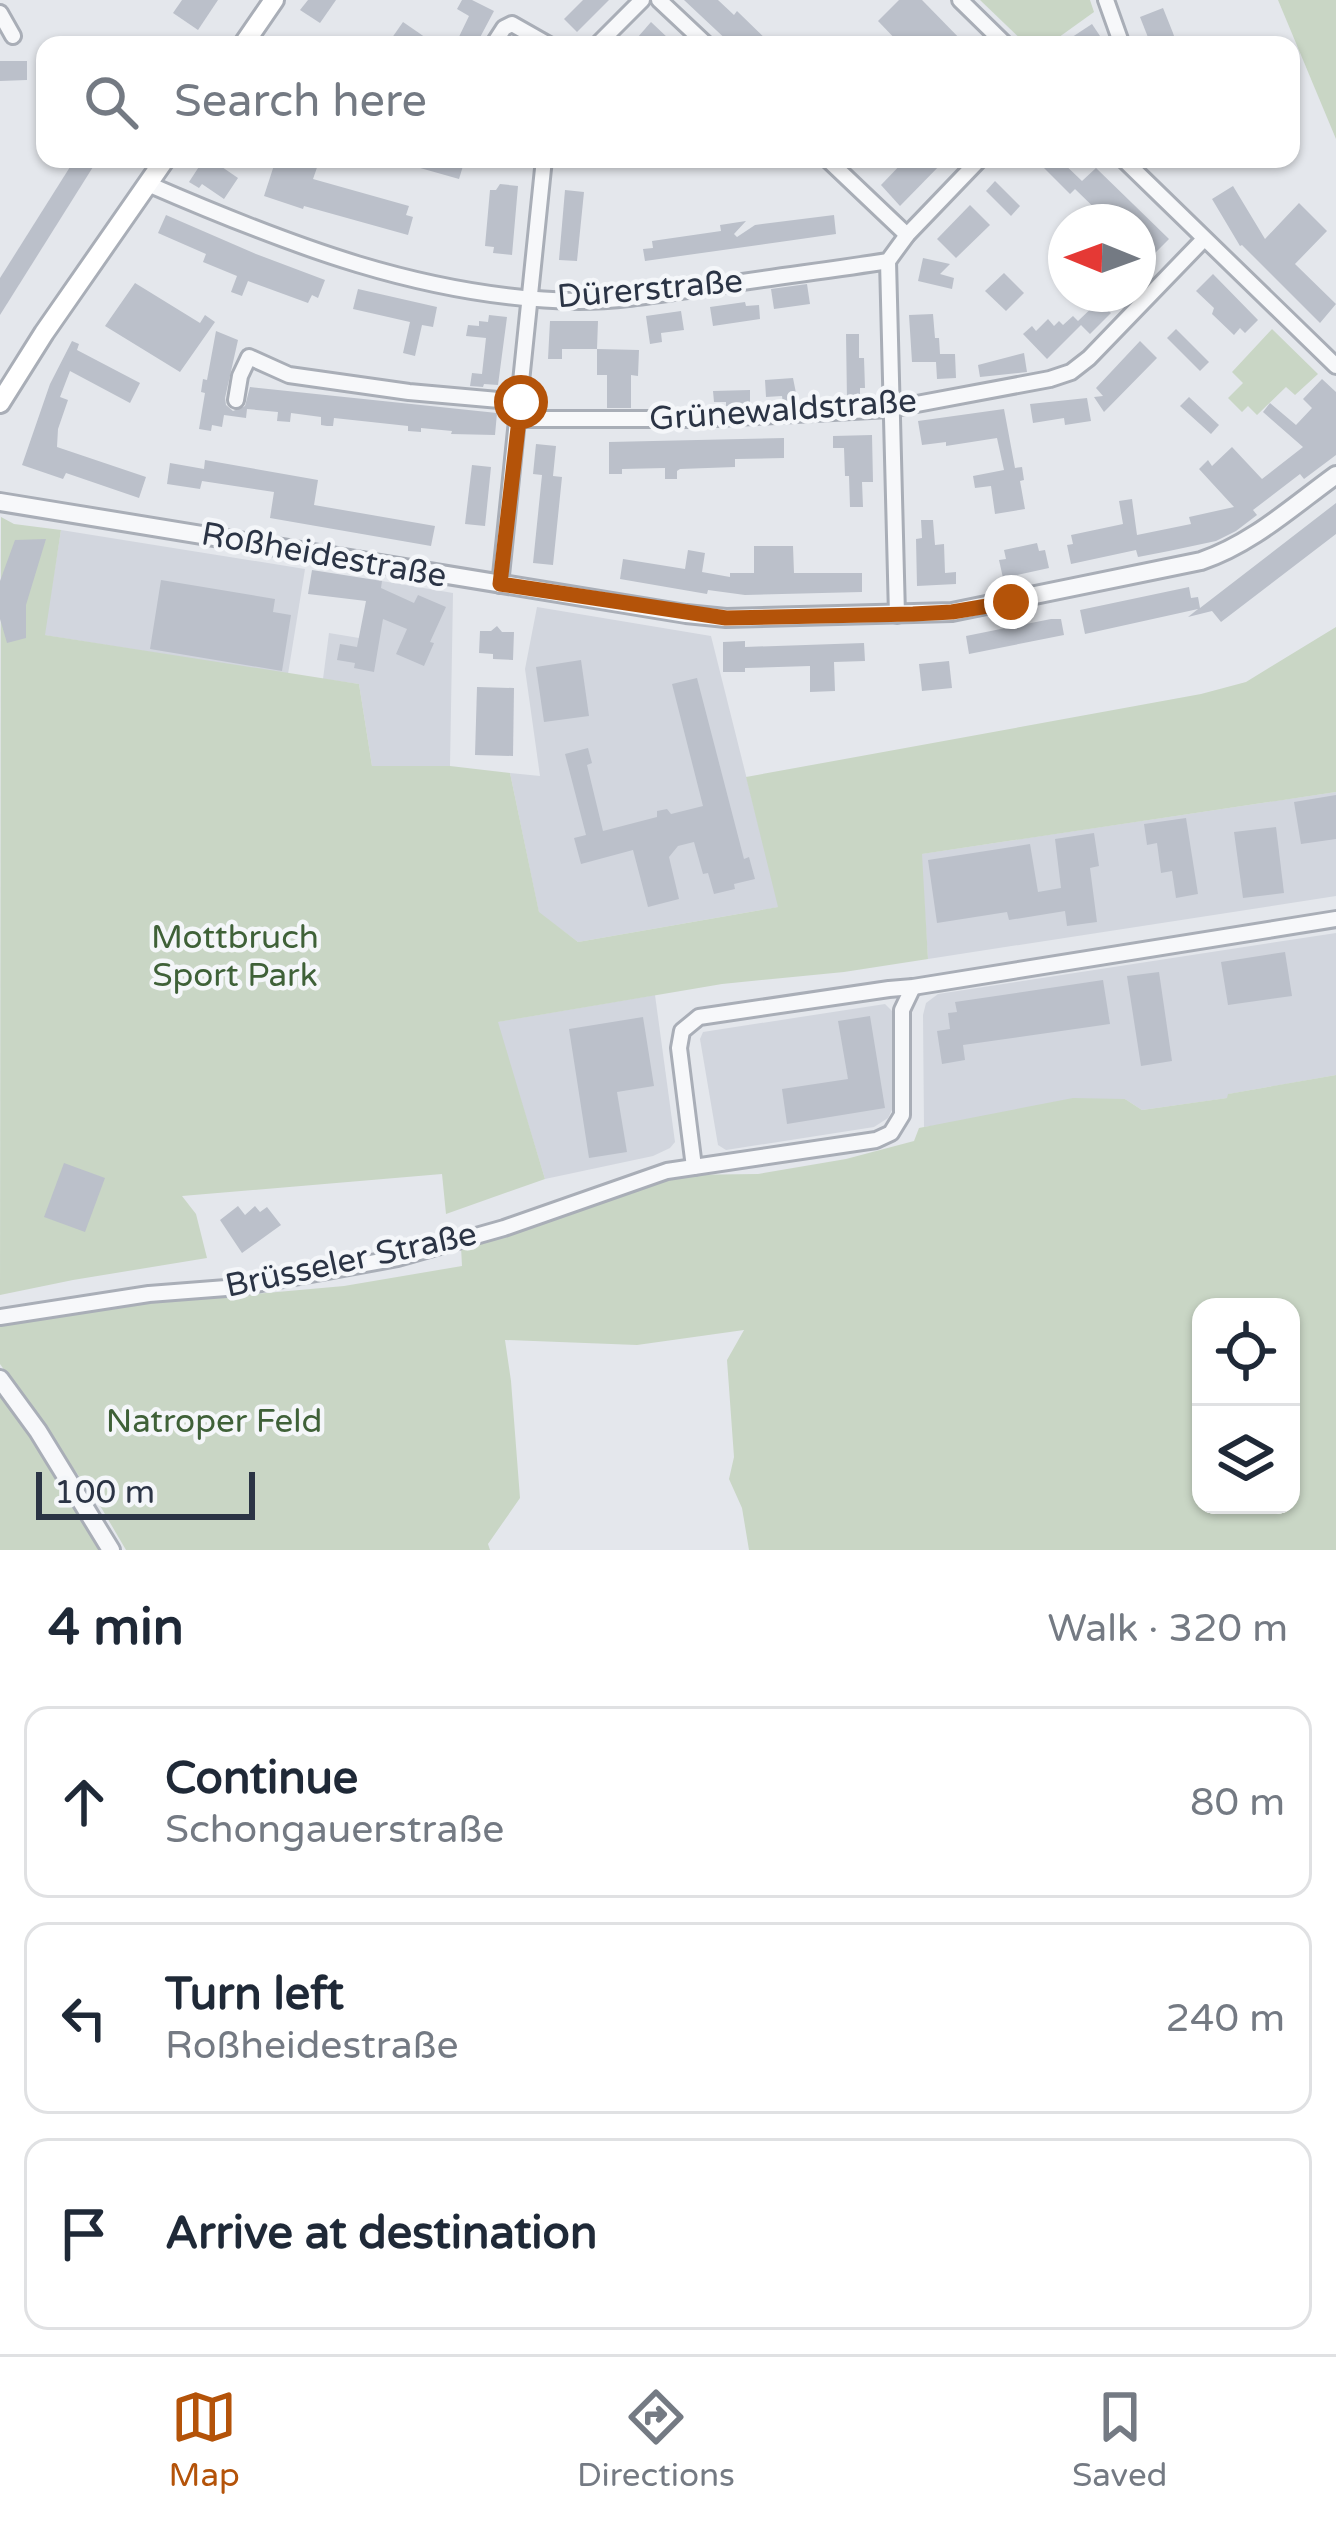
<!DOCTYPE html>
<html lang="en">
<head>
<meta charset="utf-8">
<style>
	:root { --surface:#fff; --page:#f6f6f7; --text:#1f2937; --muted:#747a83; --line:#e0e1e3; --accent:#b45309 }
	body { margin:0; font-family:"Varela Round",sans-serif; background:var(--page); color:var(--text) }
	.controls { position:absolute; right:36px; bottom:36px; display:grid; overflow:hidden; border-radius:24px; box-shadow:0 3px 9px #0004 }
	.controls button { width:108px; height:108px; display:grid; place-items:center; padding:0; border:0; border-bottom:3px solid var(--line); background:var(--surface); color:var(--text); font:60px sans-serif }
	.compass { position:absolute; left:1048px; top:204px; width:108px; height:108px; border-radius:50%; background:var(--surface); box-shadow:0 3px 9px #0004; rotate:271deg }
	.scale { position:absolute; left:36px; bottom:30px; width:219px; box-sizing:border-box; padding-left:12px; border:6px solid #2b3445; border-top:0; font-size:33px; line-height:42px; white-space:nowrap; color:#2b3445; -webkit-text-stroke:9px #f4f6f9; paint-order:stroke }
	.stop { position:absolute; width:36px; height:36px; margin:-27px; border:9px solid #b45309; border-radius:50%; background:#fff }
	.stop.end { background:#b45309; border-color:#fff; box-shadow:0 3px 12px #0008 }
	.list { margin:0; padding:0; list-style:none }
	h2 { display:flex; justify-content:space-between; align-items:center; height:156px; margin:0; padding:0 48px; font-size:51px }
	h2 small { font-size:39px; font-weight:400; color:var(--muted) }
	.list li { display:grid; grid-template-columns:78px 1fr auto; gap:36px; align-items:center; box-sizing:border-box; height:192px; margin:0 24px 24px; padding:0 24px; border:3px solid var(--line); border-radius:24px }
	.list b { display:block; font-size:45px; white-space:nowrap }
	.list p { margin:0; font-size:39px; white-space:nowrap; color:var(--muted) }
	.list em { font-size:39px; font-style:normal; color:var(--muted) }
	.icon { flex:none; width:66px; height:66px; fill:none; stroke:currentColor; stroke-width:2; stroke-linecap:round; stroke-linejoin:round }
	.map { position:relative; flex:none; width:1336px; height:1550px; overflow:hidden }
	.search { position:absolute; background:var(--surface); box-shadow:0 3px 9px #0004; left:36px; right:36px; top:36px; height:132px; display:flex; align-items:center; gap:30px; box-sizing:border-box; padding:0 42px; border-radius:24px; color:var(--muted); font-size:45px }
	.sheet { height:804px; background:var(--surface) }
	nav { display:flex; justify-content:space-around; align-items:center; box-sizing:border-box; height:168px; border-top:3px solid var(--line); background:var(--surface); font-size:33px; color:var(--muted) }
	nav a { display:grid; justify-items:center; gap:6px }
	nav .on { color:var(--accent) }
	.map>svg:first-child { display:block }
	.built { fill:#d2d6de }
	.green { fill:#c9d6c5; fill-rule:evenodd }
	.building { fill:#bbc0ca }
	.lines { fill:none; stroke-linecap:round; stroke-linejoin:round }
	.minor-casing { stroke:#a9aeb7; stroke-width:20 }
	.tertiary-casing { stroke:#a9aeb7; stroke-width:22 }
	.secondary-casing { stroke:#a9aeb7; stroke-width:24 }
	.minor { stroke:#f7f8fa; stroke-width:14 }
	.tertiary { stroke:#f7f8fa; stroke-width:16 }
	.secondary { stroke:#fff; stroke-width:18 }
	.route { stroke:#b45309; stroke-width:15 }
	.labels { text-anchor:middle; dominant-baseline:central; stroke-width:9; stroke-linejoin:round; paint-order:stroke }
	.street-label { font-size:33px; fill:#2b3445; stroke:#f4f6f9 }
	.park-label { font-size:33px; fill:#3f6138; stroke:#f4f6f9 }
</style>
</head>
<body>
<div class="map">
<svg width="1336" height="1550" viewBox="0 0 1336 1550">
	<rect width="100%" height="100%" fill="#e4e7ec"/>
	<g class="built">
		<polygon points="61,530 305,569 288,674 44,635"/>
		<polygon points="382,581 453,593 450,766 372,766 359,684 323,679 329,633 359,638"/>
		<polygon points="537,607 711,636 779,907 578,942 539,913 510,773 540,776 525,669"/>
		<polygon points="1336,792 1336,896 928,959 921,854"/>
		<polygon points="1336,933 1336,1075 1229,1094 1228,1098 1142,1110 1125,1099 924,1127 923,1015 926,1003 938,994"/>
		<polygon points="655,995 675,1142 670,1148 653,1156 545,1179 497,1022"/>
		<polygon points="885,1004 892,1011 893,1096 892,1110 888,1118 874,1127 726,1150 718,1145 700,1039 703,1032"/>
	</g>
	<g class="green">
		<polygon points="980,0 1090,0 1094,12 1048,45 1027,45"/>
		<polygon points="1278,0 1336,0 1336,139"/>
		<polygon points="1272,329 1318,374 1295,395 1286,387 1257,415 1248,406 1242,412 1228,398 1243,383 1232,372"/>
		<polygon points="1,517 14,524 61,530 45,635 359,684 372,766 450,766 510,773 539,912 578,942 778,907 746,777 1201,694 1246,682 1336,627 1336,792 922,854 928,959 844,972 722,984 498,1022 545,1179 446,1214 442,1174 182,1196 196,1214 207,1258 73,1280 0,1295"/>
		<path d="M1336 1075V1550H749L742 1508 729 1479 734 1457 727 1360 744 1330 637 1345 505 1340 511 1381 520 1498 488 1544 490 1550H126L102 1509 0 1364V1318L246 1285 255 1294 344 1286 462 1266 461 1247 679 1175 758 1174 846 1159 914 1141 919 1128 1073 1098 1125 1099 1142 1110 1227 1098 1228 1094ZM1201 1307H1291V1505H1201Z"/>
		<polygon points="0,1381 109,1550 0,1550"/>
	</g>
	<g class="building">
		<polygon points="182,0 218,0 198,30 173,13"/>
		<polygon points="308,0 336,0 320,23 300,10"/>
		<polygon points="462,0 472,0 494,11 476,45 455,45 469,16 457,9"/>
		<polygon points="583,0 609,0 577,32 564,19"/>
		<polygon points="684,0 718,0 734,15 737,11 772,45 732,45"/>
		<polygon points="899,0 922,0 966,45 901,45 878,21"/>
		<polygon points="1163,8 1173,33 1177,45 1151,45 1140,17"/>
		<polygon points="403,22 419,33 436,45 387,45"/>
		<polygon points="651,22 669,39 662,45 631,45"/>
		<polygon points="1092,24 1106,45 1060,45"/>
		<polygon points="0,61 27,61 27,80 0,81"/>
		<polygon points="75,159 98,159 0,315 0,278"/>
		<polygon points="204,159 228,159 222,167 238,178 224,199 202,184 199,188 189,182"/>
		<polygon points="276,159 320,159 313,179 409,206 406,215 413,217 408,235 304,206 303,209 264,196"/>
		<polygon points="399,159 435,159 463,166 459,179 399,162"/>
		<polygon points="906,159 946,159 900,206 881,185"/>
		<polygon points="1035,159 1059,159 1082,181 1096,168 1169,239 1154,254 1138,238 1138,222 1109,222 1075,189 1080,184 1070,194"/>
		<polygon points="995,181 1020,206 1011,216 986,191"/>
		<polygon points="500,184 518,186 512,255 493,253 494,247 485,246 490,190 496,190"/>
		<polygon points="1233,186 1265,239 1299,203 1327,231 1295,264 1336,304 1320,323 1242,245 1240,246 1212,199"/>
		<polygon points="565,190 584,192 577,261 559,260"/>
		<polygon points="970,205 990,225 956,258 937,239"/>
		<polygon points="166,215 256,254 325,280 318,298 312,295 308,303 248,281 242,296 231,292 237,276 203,262 206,254 158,233"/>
		<polygon points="834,215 836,234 645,261 643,249 653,248 652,241 721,231 720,225 746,221 734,234 737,237 755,225"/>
		<polygon points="923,258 950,264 940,274 954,278 952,289 918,281"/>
		<polygon points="1004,273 1024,293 1006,311 985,291"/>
		<polygon points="1213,274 1258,320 1245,333 1240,328 1234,335 1212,314 1214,308 1196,291"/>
		<polygon points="135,283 200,323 205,315 215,322 180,372 105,326"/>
		<polygon points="807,284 810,304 774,309 771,289"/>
		<polygon points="358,289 437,307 433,327 422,325 415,356 403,353 410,322 353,309"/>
		<polygon points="1099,301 1111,313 1090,334 1081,325 1047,359 1023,334 1032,326 1036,331 1048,319 1054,326 1059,321 1063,325 1073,316 1078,321"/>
		<polygon points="745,302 746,306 759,305 760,319 713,326 710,307"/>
		<polygon points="681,311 684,330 661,333 662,342 650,344 646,316"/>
		<polygon points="933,314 935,338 939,338 940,354 955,354 956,378 937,379 936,362 912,362 909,315"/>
		<polygon points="489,315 507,317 498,385 484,384 483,387 470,386 472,373 482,374 486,338 466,336 468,325 479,326 479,321 488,322"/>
		<polygon points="550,321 598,321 597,349 562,349 562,359 548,359"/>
		<polygon points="1176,329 1209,362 1200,371 1167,338"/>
		<polygon points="216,331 238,340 225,398 226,405 233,411 245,406 250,387 497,413 495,435 451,434 452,431 421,428 421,432 408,431 408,426 334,418 333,426 327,426 321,425 321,417 291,413 290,422 277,421 278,412 247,409 246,418 224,415 222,427 212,425 211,431 199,429 205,393 201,392 203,379 207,380"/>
		<polygon points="846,334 859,334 859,358 864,358 865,388 860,388 860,399 847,400"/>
		<polygon points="72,341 79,344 77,350 140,383 130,403 70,371 60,397 68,400 58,429 57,447 146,477 139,498 66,473 63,479 22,465 50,384"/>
		<polygon points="1140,341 1157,358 1104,412 1094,397 1103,396 1096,388"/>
		<polygon points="597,349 639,350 638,376 631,375 631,408 607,408 607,375 597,375"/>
		<polygon points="1024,353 1027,372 980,377 978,365"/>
		<polygon points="793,378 798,403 783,403 782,396 766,397 765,380"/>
		<polygon points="1322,379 1336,392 1336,455 1304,479 1300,474 1253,510 1257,515 1236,531 1216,541 1169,551 1138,557 1136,550 1071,564 1067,545 1073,544 1071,535 1123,524 1119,501 1132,499 1137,535 1191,524 1189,517 1234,507 1199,469 1208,460 1212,466 1232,447 1262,479 1303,447 1263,412 1270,403 1296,425 1312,408 1303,399"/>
		<polygon points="750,390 750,405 726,406 726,402 714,402 713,391"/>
		<polygon points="1189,397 1219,425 1211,434 1180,406"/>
		<polygon points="1087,398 1091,421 1065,425 1064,418 1033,423 1030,404"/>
		<polygon points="1004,409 1015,468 1022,467 1024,480 1020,481 1025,509 995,514 991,486 975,488 973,476 1004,470 997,438 946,446 946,442 922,445 918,421"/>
		<polygon points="872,435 873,482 862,482 863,507 850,507 849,476 845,476 844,448 833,448 833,436"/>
		<polygon points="784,438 784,458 735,459 735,467 680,469 677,471 677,479 665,479 665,468 622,469 622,474 609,474 609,442"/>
		<polygon points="536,444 556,446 553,476 562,477 553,565 533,563 542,475 533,474"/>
		<polygon points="205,460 318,480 314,505 435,526 431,546 270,518 274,492 202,481 200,489 167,484 170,463 204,469"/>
		<polygon points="472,465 491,467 485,526 465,524"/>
		<polygon points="1336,503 1336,534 1221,622 1212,611 1188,617 1198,609 1085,634 1080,610 1189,587 1191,598 1198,597 1200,608"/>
		<polygon points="921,520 933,520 935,545 944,544 945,573 956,572 956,584 917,586 916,539 922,538"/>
		<polygon points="46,539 26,605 26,638 7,643 0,619 0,581 15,540"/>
		<polygon points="1037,543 1039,551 1045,550 1049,568 1003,578 999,560 1006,559 1004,550"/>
		<polygon points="754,546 793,546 794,573 862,573 862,592 745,595 708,590 707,594 620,579 623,559 685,569 688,550 705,553 702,572 730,577 730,573 754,573"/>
		<polygon points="312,570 382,581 381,588 414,603 418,595 446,607 430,642 434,643 424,666 396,654 407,629 383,619 374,672 354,668 355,663 337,660 340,644 357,647 366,601 308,594"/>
		<polygon points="161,580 275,599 273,612 291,615 282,671 150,649"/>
		<polygon points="1051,619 1061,619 1064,635 969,654 966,636"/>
		<polygon points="497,626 502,632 514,632 513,660 493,659 493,654 479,653 480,631 491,631"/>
		<polygon points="745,641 745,647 864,643 865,661 834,662 835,691 810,692 810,666 745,668 745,672 723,672 723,642"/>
		<polygon points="581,660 589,716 544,722 536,667"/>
		<polygon points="949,661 952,688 922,691 919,664"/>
		<polygon points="697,678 744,859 749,857 755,879 734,884 735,889 714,894 708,873 703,874 694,842 678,846 669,857 679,899 648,907 633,850 581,864 574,838 586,835 565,754 588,748 592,763 587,765 603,831 657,817 657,811 667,809 671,814 703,806 672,684"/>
		<polygon points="477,687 514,688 513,756 475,755"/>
		<polygon points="1336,795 1336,839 1301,844 1294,802"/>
		<polygon points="1186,818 1198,894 1176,898 1172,871 1161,873 1157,843 1147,845 1144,824"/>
		<polygon points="1276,827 1284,893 1243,898 1234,832"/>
		<polygon points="1094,833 1099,866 1090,868 1097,922 1067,926 1065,911 1009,920 1007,912 937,923 928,860 1030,844 1038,892 1061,888 1055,839"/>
		<polygon points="1285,952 1292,996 1228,1005 1221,962"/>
		<polygon points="1159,972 1172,1061 1141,1066 1127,976"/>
		<polygon points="1103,980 1110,1024 963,1045 965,1060 942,1064 937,1031 950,1029 948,1013 957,1012 955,1002"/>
		<polygon points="870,1016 885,1108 787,1124 782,1089 848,1079 838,1021"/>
		<polygon points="643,1017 654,1086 617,1092 627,1152 589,1158 569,1029"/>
		<polygon points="64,1163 105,1178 85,1232 44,1217"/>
		<polygon points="238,1206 245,1215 255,1206 260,1212 267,1207 281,1225 242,1253 220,1220"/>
	</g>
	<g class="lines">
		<defs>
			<g id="minor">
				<polyline points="659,0 707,45"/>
				<polyline points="960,0 1006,45"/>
				<polyline points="1106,0 1122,45"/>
				<polyline points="0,13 13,36"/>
				<polyline points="493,45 504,28 512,24 549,45"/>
				<polyline points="597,45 642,0"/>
				<polyline points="827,159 907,235"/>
				<polyline points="1123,159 1336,366"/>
				<path d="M148 184C286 244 426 299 579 301 625 301 671 292 716 286 773 277 831 270 888 261L907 235 980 159"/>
				<polyline points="888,261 897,615"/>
				<polyline points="236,400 240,376 249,357 289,375 409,392 521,402"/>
				<polyline points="519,419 697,419 890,409 1050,379 1071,372 1089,358 1204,239"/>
				<polyline points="500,585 544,159"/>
				<polyline points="694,1167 679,1048 682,1031 699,1017 889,989 913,987 1336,919"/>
				<polyline points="0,1317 149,1294 239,1287 398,1258 504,1228 667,1171 876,1140 891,1133 902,1115 902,1010 913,987"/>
			</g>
			<g id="tertiary">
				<path d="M0 502 686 614 726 618 952 612 1201 561C1252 544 1293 506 1336 475"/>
				<polyline points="0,1379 38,1431 111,1550"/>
			</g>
			<g id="secondary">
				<polyline points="243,45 274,0"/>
				<polyline points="0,403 44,333 165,159"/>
			</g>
		</defs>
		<use href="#minor" class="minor-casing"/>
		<use href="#tertiary" class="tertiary-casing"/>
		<use href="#secondary" class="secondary-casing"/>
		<use href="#minor" class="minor"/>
		<use href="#tertiary" class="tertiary"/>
		<use href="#secondary" class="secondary"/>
	</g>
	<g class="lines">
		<polyline class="route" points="521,402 500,584 726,618 913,614 952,612 1011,602"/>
	</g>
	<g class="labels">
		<g class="street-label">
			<text transform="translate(650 289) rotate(-5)">Dürerstraße</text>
			<text transform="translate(783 410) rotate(-4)">Grünewaldstraße</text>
			<text transform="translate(324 555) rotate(10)">Roßheidestraße</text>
			<text transform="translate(351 1260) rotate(-12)">Brüsseler Straße</text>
		</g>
		<g class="park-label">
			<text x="235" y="937">Mottbruch<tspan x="235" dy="38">Sport Park</tspan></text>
			<text x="214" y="1421">Natroper Feld</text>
		</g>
	</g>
</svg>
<div class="controls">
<button><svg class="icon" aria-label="locate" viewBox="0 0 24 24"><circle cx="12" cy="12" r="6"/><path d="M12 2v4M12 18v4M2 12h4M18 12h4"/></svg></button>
<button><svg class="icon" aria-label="layers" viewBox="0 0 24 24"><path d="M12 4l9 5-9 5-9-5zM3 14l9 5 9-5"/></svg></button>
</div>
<svg class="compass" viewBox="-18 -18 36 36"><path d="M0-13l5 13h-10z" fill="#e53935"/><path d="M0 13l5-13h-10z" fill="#747a83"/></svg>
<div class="scale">100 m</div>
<div class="stop" style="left:521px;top:402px"></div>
<div class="stop end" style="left:1011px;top:602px"></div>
<div class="search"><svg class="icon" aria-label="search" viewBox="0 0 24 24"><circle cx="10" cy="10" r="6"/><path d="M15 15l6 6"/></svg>Search here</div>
</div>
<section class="sheet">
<h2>4 min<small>Walk · 320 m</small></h2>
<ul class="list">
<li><svg class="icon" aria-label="ahead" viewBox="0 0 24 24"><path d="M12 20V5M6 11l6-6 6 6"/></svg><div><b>Continue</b><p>Schongauerstraße</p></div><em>80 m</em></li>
<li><svg class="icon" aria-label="left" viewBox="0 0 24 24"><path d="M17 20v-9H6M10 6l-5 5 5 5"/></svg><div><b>Turn left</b><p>Roßheidestraße</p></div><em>240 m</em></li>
<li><svg class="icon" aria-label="arrive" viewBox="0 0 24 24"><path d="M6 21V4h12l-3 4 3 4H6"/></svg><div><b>Arrive at destination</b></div></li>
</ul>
</section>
<nav>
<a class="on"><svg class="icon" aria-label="map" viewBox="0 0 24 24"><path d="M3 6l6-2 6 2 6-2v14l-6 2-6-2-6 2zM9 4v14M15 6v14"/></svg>Map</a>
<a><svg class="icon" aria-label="directions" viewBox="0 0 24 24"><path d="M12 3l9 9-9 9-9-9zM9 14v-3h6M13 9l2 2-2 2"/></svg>Directions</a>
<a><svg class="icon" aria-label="saved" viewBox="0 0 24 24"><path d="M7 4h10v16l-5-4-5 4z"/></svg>Saved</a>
</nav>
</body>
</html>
